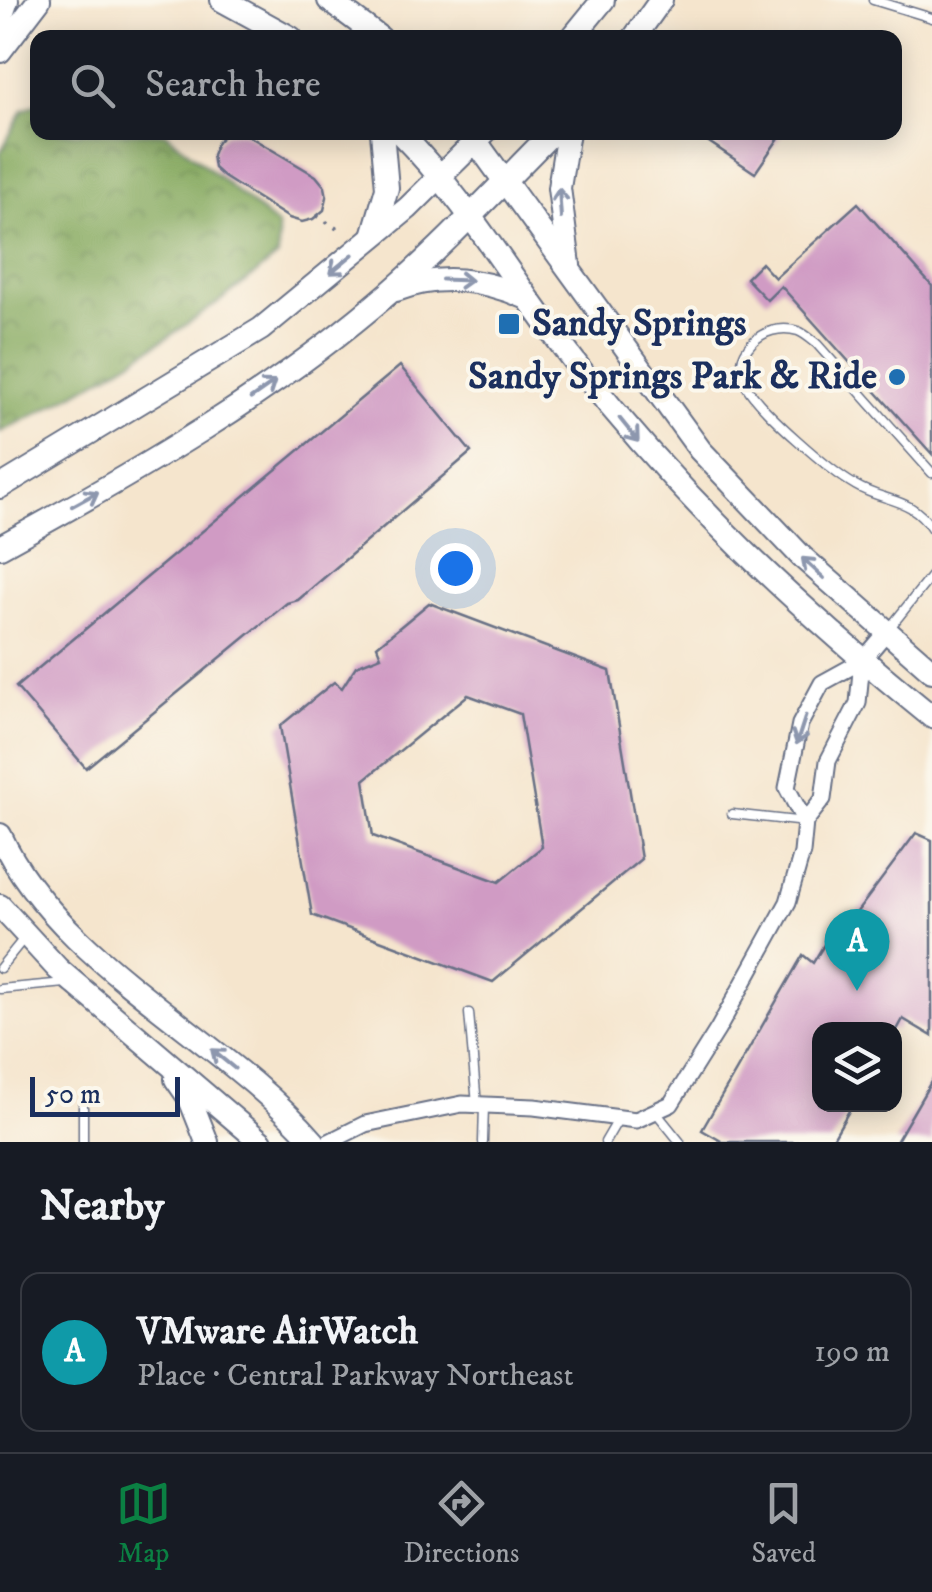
<!DOCTYPE html>
<html lang="en">
<head>
<meta charset="utf-8">
<style>
	:root { --surface:#171b24; --page:#20242c; --text:#f1f3f6; --muted:#9ea1a6; --line:#363941; --accent:#0b8043 }
	body { margin:0; font-family:"IM FELL DW Pica",serif; background:var(--page); color:var(--text) }
	.controls { position:absolute; right:30px; bottom:30px; display:grid; overflow:hidden; border-radius:20px; box-shadow:0 5px 25px #0003 }
	.controls button { width:90px; height:90px; display:grid; place-items:center; padding:0; border:0; border-bottom:2px solid var(--line); background:var(--surface); color:var(--text); font:50px sans-serif }
	.scale { position:absolute; left:30px; bottom:25px; width:150px; box-sizing:border-box; padding-left:10px; border:5px solid #1b2f5e; border-top:0; font-size:28px; line-height:35px; white-space:nowrap; color:#1b2f5e; -webkit-text-stroke:8px #fbf7ec; paint-order:stroke }
	.you { position:absolute; left:455px; top:568px; width:35px; height:35px; margin:-25px; border:8px solid #fff; border-radius:50%; background:#1a73e8; box-shadow:0 0 0 15px #1a73e833 }
	.badge { display:grid; place-items:center; width:65px; height:65px; border-radius:50%; background:var(--accent); color:#fff; font-size:32px; font-weight:700 }
	.pin { position:absolute; translate:-50% -82px; filter:drop-shadow(0 2px 5px #0008) }
	.pin::after { content:''; position:absolute; top:52px; width:35px; height:30px; background:inherit; clip-path:polygon(0 0,100% 0,50% 100%) }
	.list { margin:0; padding:0; list-style:none }
	h2 { display:flex; justify-content:space-between; align-items:center; height:130px; margin:0; padding:0 40px; font-size:42px }
	h2 small { font-size:32px; font-weight:400; color:var(--muted) }
	.list li { display:grid; grid-template-columns:65px 1fr auto; gap:30px; align-items:center; box-sizing:border-box; height:160px; margin:0 20px 20px; padding:0 20px; border:2px solid var(--line); border-radius:20px }
	.list b { display:block; font-size:38px; white-space:nowrap }
	.list p { margin:0; font-size:32px; white-space:nowrap; color:var(--muted) }
	.list em { font-size:32px; font-style:normal; color:var(--muted) }
	.icon { flex:none; width:55px; height:55px; fill:none; stroke:currentColor; stroke-width:2; stroke-linecap:round; stroke-linejoin:round }
	.map { position:relative; flex:none; width:932px; height:1142px; overflow:hidden }
	.search { position:absolute; background:var(--surface); box-shadow:0 5px 25px #0003; left:30px; right:30px; top:30px; height:110px; display:flex; align-items:center; gap:25px; box-sizing:border-box; padding:0 35px; border-radius:20px; color:var(--muted); font-size:38px }
	.sheet { height:310px; background:var(--surface) }
	nav { display:flex; justify-content:space-around; align-items:center; box-sizing:border-box; height:140px; border-top:2px solid var(--line); background:var(--surface); font-size:28px; color:var(--muted) }
	nav a { display:grid; justify-items:center; gap:5px }
	nav .on { color:var(--accent) }
	.map>svg:first-child { display:block }
	.forest { fill:url(#forest-crowns); stroke:#506c5e; stroke-width:2.5 }
	.building { fill:#d09bc4; fill-rule:evenodd }
	.lines { fill:none; stroke-linecap:round; stroke-linejoin:round }
	.lane-casing { stroke:#676f85; stroke-width:11 }
	.street-casing { stroke:#676f85; stroke-width:19 }
	.secondary-casing { stroke:#676f85; stroke-width:26 }
	.path { stroke:#676f85; stroke-width:4; stroke-dasharray:2.5 8; stroke-linecap:butt }
	.lane { stroke:#fff; stroke-width:8 }
	.street { stroke:#fff; stroke-width:15 }
	.secondary { stroke:#fff; stroke-width:22 }
	.oneway { stroke:#8d97ae }
	.poi-dot { fill:#1f6fb2; stroke:#fbf7ec; stroke-width:4 }
	.labels { text-anchor:middle; dominant-baseline:central; stroke-width:8; stroke-linejoin:round; paint-order:stroke }
	.poi-label { font-size:38px; font-weight:bold; fill:#1b2f5e; stroke:#fbf7ec; text-anchor:start }
</style>
</head>
<body>
<div class="map">
<svg width="932" height="1142" viewBox="0 0 932 1142">
	<defs>
		<pattern id="forest-crowns" width="20" height="18" patternUnits="userSpaceOnUse" patternTransform="scale(2.5)"><rect width="20" height="18" fill="#85a95e"/><path d="M2 6a3 3 0 1 1 6 0M12 15a3 3 0 1 1 6 0" fill="none" stroke="#6c8a51"/></pattern>
	</defs>
	<rect width="100%" height="100%" fill="#fbf7ec"/>
	<filter id="ink" filterUnits="userSpaceOnUse"><feTurbulence type="fractalNoise" baseFrequency=".01" numOctaves="2"/><feDisplacementMap in="SourceGraphic" scale="20" xChannelSelector="R" yChannelSelector="G"/><feConvolveMatrix kernelMatrix="1 2 1 2 8 2 1 2 1" color-interpolation-filters="sRGB"/></filter>
	<filter id="wash" filterUnits="userSpaceOnUse"><feTurbulence type="fractalNoise" baseFrequency=".0048" numOctaves="4" result="noise"/><feDisplacementMap in="SourceGraphic" scale="40" xChannelSelector="R" yChannelSelector="G"/><feGaussianBlur stdDeviation="2.25" result="paint"/><feColorMatrix in="noise" values="0 0 0 0 0 0 0 0 0 0 0 0 0 0 0 0 0 1.4 0 .05"/><feComposite in="paint" operator="in"/></filter>
	<g filter="url(#wash)">
		<rect width="100%" height="100%" fill="#f5e5cd"/>
		<path class="forest" d="M37 104 38 132 166 133 278 226V256C194 325 98 385 0 432V153L23 110Z"/>
		<g id="blocks">
			<g class="building">
				<polygon points="242,132 316,176 325,187 327,197 324,210 313,219 302,222 289,218 224,177 214,168 212,155 217,142 226,133"/>
				<polygon points="694,132 783,132 755,173"/>
				<polygon points="858,203 932,286 932,454 781,286 767,300 746,278 761,263 775,278"/>
				<polygon points="400,366 471,452 298,600 287,603 86,768 16,687"/>
				<path d="M429 603 610 671 641 859 493 982 312 915 280 726 334 682 342 688 356 666 381 656 377 646ZM468 695 520 714 542 847 499 882 373 836 364 780Z"/>
				<polygon points="916,833 932,840 932,1036 903,1019 897,1030 820,1030 820,1104 853,1104 831,1142 723,1142 702,1130 803,955 813,963 834,928 842,932"/>
				<polygon points="932,1080 932,1142 896,1142"/>
			</g>
		</g>
	</g>
	<g filter="url(#ink)">
		<use href="#blocks" fill-opacity="0" stroke="#676f85" stroke-width="2.5"/>
		<g class="lines">
			<defs>
				<g id="lane">
					<polyline points="873,0 932,18"/>
					<path d="M932 473 817 344C812 340 804 333 798 331 763 320 727 355 747 387 761 411 830 471 855 485 885 503 911 496 932 529"/>
					<polyline points="888,630 932,575"/>
					<polyline points="732,814 805,822"/>
					<polyline points="0,968 25,937"/>
					<polyline points="0,989 65,983"/>
					<polyline points="469,1013 477,1105"/>
					<polyline points="655,1111 680,1142"/>
					<polyline points="83,1142 83,1106"/>
					<polyline points="483,1142 484,1105"/>
					<polyline points="605,1142 619,1118"/>
				</g>
				<g id="street">
					<polyline points="805,822 787,788 800,724 822,683 862,661"/>
					<polyline points="329,1142 365,1124 462,1104 534,1107 636,1120 671,1104 718,1029 788,902 802,853 805,822 823,799 828,761 858,703 862,661 885,634"/>
				</g>
				<g id="secondary">
					<polyline points="222,0 291,38"/>
					<polyline points="329,0 380,38"/>
					<polyline points="0,21 7,0"/>
					<polyline points="572,38 603,0"/>
					<polyline points="634,38 661,0"/>
					<polyline points="0,51 39,0"/>
					<path d="M399 132C470 203 518 291 580 369 687 504 799 609 932 717"/>
					<polyline points="469,132 700,450 802,557 932,671"/>
					<polyline points="568,132 559,188 569,265"/>
					<polyline points="373,236 387,188 382,132"/>
					<path d="M396 290C440 273 482 279 525 297"/>
					<polyline points="0,487 261,329 408,208 485,132"/>
					<path d="M0 547C137 472 271 395 389 293 447 243 499 186 553 132"/>
					<path d="M0 835C58 962 222 1036 314 1142"/>
					<polyline points="0,906 58,969 261,1142"/>
					<polyline points="176,1079 190,1099 207,1142"/>
				</g>
			</defs>
			<use href="#lane" class="lane-casing"/>
			<use href="#street" class="street-casing"/>
			<use href="#secondary" class="secondary-casing"/>
			<polyline class="path" points="317,216 339,230"/>
			<use href="#lane" class="lane"/>
			<use href="#street" class="street"/>
			<use href="#secondary" class="secondary"/>
		</g>
		<defs><path id="oneway-shaft" d="M-6 0H5M1.5-3L5.5 0L1.5 3" fill="none" stroke-width="1.6" stroke-linecap="round" stroke-linejoin="round" transform="scale(2.5)"/></defs>
		<g class="oneway">
			<use href="#oneway-shaft" transform="translate(560 203) rotate(-94)"/>
			<use href="#oneway-shaft" transform="translate(341 264) rotate(141)"/>
			<use href="#oneway-shaft" transform="translate(457 280) rotate(2)"/>
			<use href="#oneway-shaft" transform="translate(263 390) rotate(-35)"/>
			<use href="#oneway-shaft" transform="translate(629 430) rotate(51)"/>
			<use href="#oneway-shaft" transform="translate(85 499) rotate(-29)"/>
			<use href="#oneway-shaft" transform="translate(813 568) rotate(-137)"/>
			<use href="#oneway-shaft" transform="translate(801 730) rotate(108)"/>
			<use href="#oneway-shaft" transform="translate(223 1059) rotate(-141)"/>
		</g>
	</g>
	<g class="poi-dot">
		<rect x="497" y="312" width="24" height="24" rx="5"/>
		<circle cx="897" cy="377" r="10"/>
	</g>
	<g class="labels">
		<g class="poi-label">
			<text x="532" y="324">Sandy Springs</text>
			<text x="877" y="377" text-anchor="end">Sandy Springs Park &amp; Ride</text>
		</g>
	</g>
</svg>
<div class="controls">
<button><svg class="icon" aria-label="layers" viewBox="0 0 24 24"><path d="M12 4l9 5-9 5-9-5zM3 14l9 5 9-5"/></svg></button>
</div>
<div class="scale">50 m</div>
<div class="you"></div>
<div class="pin badge" style="left:857px;top:991px;background:#0f9aa8">A</div>
<div class="search"><svg class="icon" aria-label="search" viewBox="0 0 24 24"><circle cx="10" cy="10" r="6"/><path d="M15 15l6 6"/></svg>Search here</div>
</div>
<section class="sheet">
<h2>Nearby<small></small></h2>
<ul class="list">
<li><span class="badge" style="background:#0f9aa8">A</span><div><b>VMware AirWatch</b><p>Place · Central Parkway Northeast</p></div><em>190 m</em></li>
</ul>
</section>
<nav>
<a class="on"><svg class="icon" aria-label="map" viewBox="0 0 24 24"><path d="M3 6l6-2 6 2 6-2v14l-6 2-6-2-6 2zM9 4v14M15 6v14"/></svg>Map</a>
<a><svg class="icon" aria-label="directions" viewBox="0 0 24 24"><path d="M12 3l9 9-9 9-9-9zM9 14v-3h6M13 9l2 2-2 2"/></svg>Directions</a>
<a><svg class="icon" aria-label="saved" viewBox="0 0 24 24"><path d="M7 4h10v16l-5-4-5 4z"/></svg>Saved</a>
</nav>
</body>
</html>
